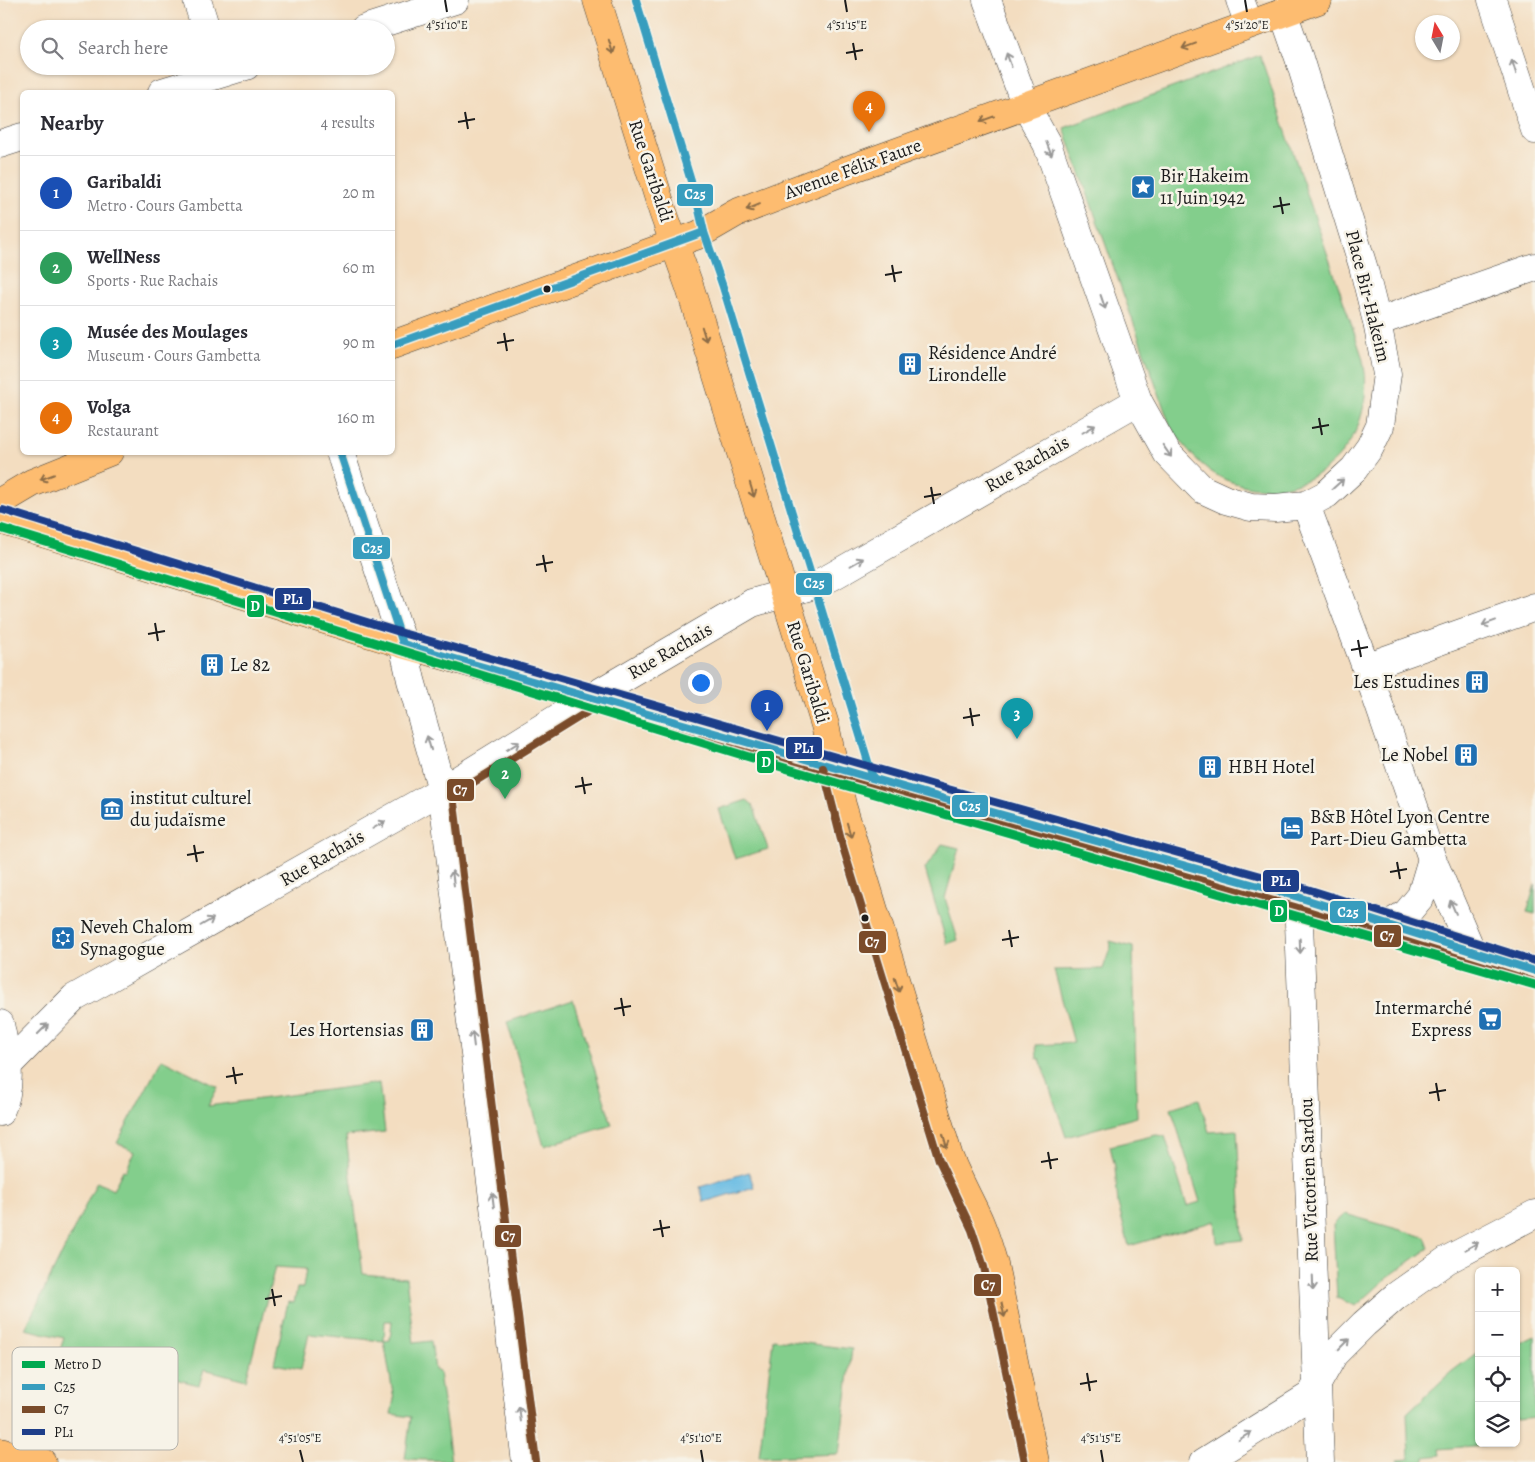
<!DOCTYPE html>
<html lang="en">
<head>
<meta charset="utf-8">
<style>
	:root { --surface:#fff; --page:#f7f7f7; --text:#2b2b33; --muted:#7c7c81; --line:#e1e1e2; --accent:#d93025 }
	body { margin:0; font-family:Alegreya,serif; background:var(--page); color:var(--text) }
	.controls { position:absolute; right:15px; bottom:15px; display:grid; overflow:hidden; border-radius:8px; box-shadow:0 1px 4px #0004 }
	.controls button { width:45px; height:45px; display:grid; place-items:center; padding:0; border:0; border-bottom:1px solid var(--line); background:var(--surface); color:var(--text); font:25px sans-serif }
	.compass { position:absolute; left:1415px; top:15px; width:45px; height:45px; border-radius:50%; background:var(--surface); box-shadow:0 1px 4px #0004; rotate:350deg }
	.you { position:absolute; left:700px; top:682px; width:18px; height:18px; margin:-12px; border:4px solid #fff; border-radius:50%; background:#1a73e8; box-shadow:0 0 0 8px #1a73e833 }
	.badge { display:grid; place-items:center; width:32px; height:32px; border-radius:50%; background:var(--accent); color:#fff; font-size:16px; font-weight:700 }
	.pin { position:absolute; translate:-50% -41px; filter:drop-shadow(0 1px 2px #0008) }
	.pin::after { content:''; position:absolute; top:26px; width:18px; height:15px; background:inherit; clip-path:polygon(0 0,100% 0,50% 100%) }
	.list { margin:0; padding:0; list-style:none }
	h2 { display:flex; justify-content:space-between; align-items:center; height:65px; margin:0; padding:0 20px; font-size:21px }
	h2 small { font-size:16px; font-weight:400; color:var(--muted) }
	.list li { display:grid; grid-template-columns:32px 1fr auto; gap:15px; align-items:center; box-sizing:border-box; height:75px; padding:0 20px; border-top:1px solid var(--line) }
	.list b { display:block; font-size:19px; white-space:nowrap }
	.list p { margin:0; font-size:16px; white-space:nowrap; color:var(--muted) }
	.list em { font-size:16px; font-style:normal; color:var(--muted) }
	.icon { flex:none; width:28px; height:28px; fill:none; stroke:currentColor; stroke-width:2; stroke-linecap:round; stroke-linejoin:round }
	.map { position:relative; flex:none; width:1535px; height:1462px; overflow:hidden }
	.search { position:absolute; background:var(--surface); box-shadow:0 1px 4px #0004; left:20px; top:20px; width:375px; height:55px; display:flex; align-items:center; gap:12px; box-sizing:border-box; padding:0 18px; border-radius:28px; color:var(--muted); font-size:19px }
	.panel { position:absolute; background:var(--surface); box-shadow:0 1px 4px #0004; left:20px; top:90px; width:375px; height:365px; border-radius:8px }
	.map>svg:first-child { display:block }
	.green { fill:#83ce8c; stroke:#507554; fill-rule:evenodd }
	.water { fill:#68bbe3; stroke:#426c80 }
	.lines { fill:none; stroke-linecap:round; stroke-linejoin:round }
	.minor-casing { stroke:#3c3935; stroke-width:29 }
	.major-casing { stroke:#3c3935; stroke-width:29 }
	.minor { stroke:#fff; stroke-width:28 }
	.major { stroke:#fdbc6f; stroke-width:28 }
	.bus-1-casing { stroke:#f7f3e8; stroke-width:11 }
	.bus-2-casing { stroke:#f7f3e8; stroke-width:11 }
	.bus-3-casing { stroke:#f7f3e8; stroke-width:11 }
	.bus-1 { stroke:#389dbe; stroke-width:8 }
	.bus-2 { stroke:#7a4b2a; stroke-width:8 }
	.bus-3 { stroke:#1e3e89; stroke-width:8 }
	.metro-1-casing { stroke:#f7f3e8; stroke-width:12 }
	.metro-1 { stroke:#00a950; stroke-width:9 }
	.oneway { stroke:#8c6c46 }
	.oneway2 { stroke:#999 }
	.ticks { fill:none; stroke:#1c1c1c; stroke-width:2 }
	.bus-dot { fill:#1c1c1c; stroke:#f7f3e8; stroke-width:2 }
	.labels { text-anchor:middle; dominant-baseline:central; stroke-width:5; stroke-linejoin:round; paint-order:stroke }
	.street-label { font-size:19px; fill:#1c1c1c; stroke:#f7f3e8 }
	.poi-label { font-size:19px; fill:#1c1c1c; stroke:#f7f3e8; text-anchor:start }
	.key { fill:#f7f3e8; stroke:#b5b2ab; stroke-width:1 }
	.key-label { font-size:14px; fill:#1c1c1c }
	.ticks-label { font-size:12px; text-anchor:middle; fill:#1c1c1c; stroke:#f7f3e8; stroke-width:5; stroke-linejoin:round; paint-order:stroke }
	.line-badge { stroke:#f7f3e8; stroke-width:2 }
	.badge-label { font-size:14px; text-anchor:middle; font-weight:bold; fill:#fff }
</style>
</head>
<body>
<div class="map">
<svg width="1535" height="1462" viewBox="0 0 1535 1462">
	<rect width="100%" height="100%" fill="#f7f3e8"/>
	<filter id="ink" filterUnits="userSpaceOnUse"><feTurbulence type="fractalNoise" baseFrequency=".02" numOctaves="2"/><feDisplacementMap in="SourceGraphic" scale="10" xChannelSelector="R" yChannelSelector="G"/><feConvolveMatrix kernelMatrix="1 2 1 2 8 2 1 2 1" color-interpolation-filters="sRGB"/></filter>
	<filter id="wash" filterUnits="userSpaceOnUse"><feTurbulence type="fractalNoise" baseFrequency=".0096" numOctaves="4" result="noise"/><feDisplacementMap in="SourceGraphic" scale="20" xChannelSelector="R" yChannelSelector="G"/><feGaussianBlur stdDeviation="1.12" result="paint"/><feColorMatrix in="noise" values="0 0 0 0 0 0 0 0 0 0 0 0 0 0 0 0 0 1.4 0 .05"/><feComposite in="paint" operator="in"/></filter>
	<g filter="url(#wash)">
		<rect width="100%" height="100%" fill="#f3ddc0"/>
		<g class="green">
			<path d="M1260 55 1362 356C1383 440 1310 513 1226 480 1202 470 1186 448 1171 428L1064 128Z"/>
			<polygon points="747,800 753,805 768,849 735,859 719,809"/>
			<polygon points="942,844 959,848 945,898 958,940 947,944 925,869"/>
			<polygon points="1535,885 1535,914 1527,912"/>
			<polygon points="1110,941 1133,947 1137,1117 1066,1137 1040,1059 1037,1059 1036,1045 1074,1043 1054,970 1103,969 1111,946"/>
			<polygon points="573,1000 612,1125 544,1146 507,1022"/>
			<path d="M162 1059 218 1087 208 1106 379 1083 385 1132 346 1136 363 1274 406 1278 414 1343 431 1341 435 1370 439 1372 451 1461 405 1459 411 1417 391 1414 394 1399 384 1341 309 1334 301 1369 274 1364 288 1302 294 1303 297 1288H303L306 1269 275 1267 246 1380 204 1369 199 1385 167 1377 166 1382 142 1377 141 1383 94 1371 89 1388 77 1385 75 1389 50 1379 64 1338 25 1329 97 1182 113 1190 123 1170 126 1171 135 1151 117 1143ZM385 1321H392L390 1340 384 1341Z"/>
			<polygon points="1199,1099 1209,1132 1237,1130 1243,1240 1217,1243 1215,1221 1129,1246 1118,1205 1115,1167 1110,1146 1156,1135 1165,1136 1187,1206 1200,1202 1171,1108"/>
			<polygon points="1345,1214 1425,1237 1429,1248 1388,1277 1356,1306 1337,1298 1333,1225"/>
			<polygon points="1535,1336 1535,1418 1516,1420 1516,1345"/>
			<polygon points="773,1339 852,1349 839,1454 759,1457"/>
			<polygon points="1479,1351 1479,1443 1495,1444 1440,1449 1441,1455 1425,1457 1425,1462 1398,1462 1397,1460 1409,1459 1407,1413 1451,1372"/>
		</g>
		<polygon class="water" points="749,1172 754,1187 704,1202 700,1187"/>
	</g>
	<g filter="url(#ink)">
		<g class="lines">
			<defs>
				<g id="minor">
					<polyline points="197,0 206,29"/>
					<polyline points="987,0 1026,106 1047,144 1138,401 1167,453 1202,489 1226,500 1251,507 1275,508 1306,505 1327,494 1354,469 1370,447 1380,426 1387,374 1377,322 1363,266 1299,58 1283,12"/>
					<polyline points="1240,0 1249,24"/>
					<polyline points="1492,0 1535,130"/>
					<polyline points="364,29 455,0"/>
					<polyline points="162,92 246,66"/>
					<polyline points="0,144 22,137"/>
					<polyline points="1377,322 1535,267"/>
					<polyline points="340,452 403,644 411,680 442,790 526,1462"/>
					<polyline points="1306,505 1366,667 1432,859"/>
					<polyline points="1366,667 1535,607"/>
					<polyline points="1298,897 1320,1462"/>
					<polyline points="1388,925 1407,913 1421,896 1432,859 1472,952"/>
					<path d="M0 1024C6 1054 14 1083 0 1112"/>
					<polyline points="9,1064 74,998 442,790 590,698 752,603 814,585 831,577 1138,401"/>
					<polyline points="1204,1462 1311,1395 1334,1354 1364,1324 1396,1296 1447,1260 1535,1214"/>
				</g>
				<g id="major">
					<path d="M597 0 663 212 690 288 825 725 842 805 949 1157C957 1177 967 1195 976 1214 984 1230 989 1248 994 1265L1035 1462"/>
					<polyline points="392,345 698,235 736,213 842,172 1318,0"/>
					<polyline points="0,502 32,483 109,452"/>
					<polyline points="0,520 403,644 945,799 1298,897 1535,971"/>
					<polyline points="0,1452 42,1462"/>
				</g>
			</defs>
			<use href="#minor" class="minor-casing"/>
			<use href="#major" class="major-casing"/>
			<use href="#minor" class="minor"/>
			<use href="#major" class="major"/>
			<defs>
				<g id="bus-1">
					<polyline points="636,0 697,201 704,232 723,287 873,778"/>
					<polyline points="392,345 704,232"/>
					<polyline points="340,452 403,644"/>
					<polyline points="403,644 945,799 1298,897 1535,971"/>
				</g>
				<g id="bus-2">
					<polyline points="823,768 843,847 939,1160 972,1230 984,1267 1025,1462"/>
					<polyline points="536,1461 453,795 592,709 1295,907 1532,981"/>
				</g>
				<polyline id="bus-3" points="3,510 406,634 948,789 1301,887 1535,961"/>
			</defs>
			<use href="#bus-1" class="bus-1-casing"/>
			<use href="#bus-2" class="bus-2-casing"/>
			<use href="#bus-3" class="bus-3-casing"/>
			<use href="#bus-1" class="bus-1"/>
			<use href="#bus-2" class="bus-2"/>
			<use href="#bus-3" class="bus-3"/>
			<defs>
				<polyline id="metro-1" points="0,528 785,768 1535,985"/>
			</defs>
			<use href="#metro-1" class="metro-1-casing"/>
			<use href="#metro-1" class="metro-1"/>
		</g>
		<defs><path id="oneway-shaft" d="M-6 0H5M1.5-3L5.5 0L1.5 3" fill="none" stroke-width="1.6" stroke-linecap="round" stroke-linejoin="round" transform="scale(1.25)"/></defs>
		<g class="oneway">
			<use href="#oneway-shaft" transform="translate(1189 46) rotate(160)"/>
			<use href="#oneway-shaft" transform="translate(611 47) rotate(73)"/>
			<use href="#oneway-shaft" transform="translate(987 119) rotate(160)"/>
			<use href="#oneway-shaft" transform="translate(753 207) rotate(158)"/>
			<use href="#oneway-shaft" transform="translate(704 334) rotate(73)"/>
			<use href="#oneway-shaft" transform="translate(47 477) rotate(159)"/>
			<use href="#oneway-shaft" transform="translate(752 490) rotate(73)"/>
			<use href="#oneway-shaft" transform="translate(849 830) rotate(74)"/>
			<use href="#oneway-shaft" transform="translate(897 985) rotate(72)"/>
			<use href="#oneway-shaft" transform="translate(945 1141) rotate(74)"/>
			<use href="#oneway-shaft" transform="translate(1003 1310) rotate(78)"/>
		</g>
		<g class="oneway2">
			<use href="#oneway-shaft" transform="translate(1009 60) rotate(-110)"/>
			<use href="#oneway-shaft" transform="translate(1514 67) rotate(-108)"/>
			<use href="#oneway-shaft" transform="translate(1049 149) rotate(69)"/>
			<use href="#oneway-shaft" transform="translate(1103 302) rotate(71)"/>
			<use href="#oneway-shaft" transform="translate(1089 429) rotate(-30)"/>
			<use href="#oneway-shaft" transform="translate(1167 451) rotate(55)"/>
			<use href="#oneway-shaft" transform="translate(1338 484) rotate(-42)"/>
			<use href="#oneway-shaft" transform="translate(857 562) rotate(-30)"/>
			<use href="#oneway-shaft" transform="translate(1489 623) rotate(160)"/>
			<use href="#oneway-shaft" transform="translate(429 743) rotate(-106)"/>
			<use href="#oneway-shaft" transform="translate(513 746) rotate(-32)"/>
			<use href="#oneway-shaft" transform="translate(379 825) rotate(-30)"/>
			<use href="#oneway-shaft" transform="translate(453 878) rotate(-97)"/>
			<use href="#oneway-shaft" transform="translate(1453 907) rotate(-113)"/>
			<use href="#oneway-shaft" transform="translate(207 922) rotate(-30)"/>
			<use href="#oneway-shaft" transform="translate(1300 946) rotate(88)"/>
			<use href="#oneway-shaft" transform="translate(43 1029) rotate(-45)"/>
			<use href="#oneway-shaft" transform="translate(473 1039) rotate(-97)"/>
			<use href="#oneway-shaft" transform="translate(493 1200) rotate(-97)"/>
			<use href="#oneway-shaft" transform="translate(1472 1246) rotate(-29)"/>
			<use href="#oneway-shaft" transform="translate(1313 1283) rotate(88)"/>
			<use href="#oneway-shaft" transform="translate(1344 1344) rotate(-45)"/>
			<use href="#oneway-shaft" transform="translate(520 1414) rotate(-97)"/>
			<use href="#oneway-shaft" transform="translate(1245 1436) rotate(-32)"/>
		</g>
	</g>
	<path class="ticks" d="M445 0 447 12M845 0 847 12M1245 0 1247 12M853 43 856 60M846 53 863 50M465 112 468 129M458 122 475 119M1280 197 1283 214M1273 207 1290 204M892 265 895 282M885 275 902 272M504 333 507 351M497 343 514 340M1319 418 1322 435M1312 428 1329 425M931 487 934 504M924 497 941 494M543 555 546 572M536 565 553 562M155 623 158 641M148 634 165 631M1358 640 1361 657M1351 650 1368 647M970 708 973 726M963 718 980 715M582 777 585 794M575 787 592 784M194 845 197 862M187 855 204 852M1397 862 1400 879M1390 872 1407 869M1009 930 1012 947M1002 940 1019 937M621 998 624 1016M614 1009 631 1006M233 1067 236 1084M226 1077 243 1074M1436 1083 1439 1101M1429 1093 1446 1090M1048 1152 1051 1169M1041 1162 1058 1159M660 1220 663 1237M653 1230 670 1227M272 1289 275 1306M265 1299 282 1296M1087 1373 1090 1391M1080 1384 1097 1381M300 1450 303 1462M701 1450 703 1462M1101 1450 1103 1462"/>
	<defs>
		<symbol id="sight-square" viewBox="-11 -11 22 22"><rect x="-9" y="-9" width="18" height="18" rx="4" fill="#1f6fb2" stroke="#f7f3e8"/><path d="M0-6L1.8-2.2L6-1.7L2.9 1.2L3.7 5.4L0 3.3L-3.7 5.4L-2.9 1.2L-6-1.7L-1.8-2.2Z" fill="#fff"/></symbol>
		<symbol id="building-square" viewBox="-11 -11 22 22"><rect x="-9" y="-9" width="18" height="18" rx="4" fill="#1f6fb2" stroke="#f7f3e8"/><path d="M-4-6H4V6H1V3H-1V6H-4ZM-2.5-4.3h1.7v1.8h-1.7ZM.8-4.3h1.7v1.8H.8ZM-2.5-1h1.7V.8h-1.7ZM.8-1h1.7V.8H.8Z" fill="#fff"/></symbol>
		<symbol id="museum-square" viewBox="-11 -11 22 22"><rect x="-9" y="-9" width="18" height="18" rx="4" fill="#1f6fb2" stroke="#f7f3e8"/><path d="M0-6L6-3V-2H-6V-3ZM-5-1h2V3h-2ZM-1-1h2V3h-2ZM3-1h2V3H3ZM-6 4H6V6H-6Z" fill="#fff"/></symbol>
		<symbol id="hotel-square" viewBox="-11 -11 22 22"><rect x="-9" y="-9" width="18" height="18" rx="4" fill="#1f6fb2" stroke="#f7f3e8"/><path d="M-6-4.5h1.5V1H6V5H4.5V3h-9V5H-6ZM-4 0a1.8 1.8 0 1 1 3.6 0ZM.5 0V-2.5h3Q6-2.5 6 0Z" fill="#fff"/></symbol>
		<symbol id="synagogue-square" viewBox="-11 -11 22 22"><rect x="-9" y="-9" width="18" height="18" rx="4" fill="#1f6fb2" stroke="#f7f3e8"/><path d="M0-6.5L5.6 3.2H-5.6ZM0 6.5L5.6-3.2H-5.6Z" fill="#fff"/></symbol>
		<symbol id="supermarket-square" viewBox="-11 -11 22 22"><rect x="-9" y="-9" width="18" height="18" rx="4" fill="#1f6fb2" stroke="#f7f3e8"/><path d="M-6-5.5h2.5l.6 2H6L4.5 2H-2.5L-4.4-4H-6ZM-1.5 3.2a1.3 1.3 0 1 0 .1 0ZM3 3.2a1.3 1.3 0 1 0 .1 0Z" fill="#fff"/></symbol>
	</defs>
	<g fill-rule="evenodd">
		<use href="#sight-square" x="1129" y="173" width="28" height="28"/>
		<use href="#building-square" x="896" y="350" width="28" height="28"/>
		<use href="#building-square" x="198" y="651" width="28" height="28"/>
		<use href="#building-square" x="1463" y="668" width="28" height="28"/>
		<use href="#building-square" x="1452" y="741" width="28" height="28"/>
		<use href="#building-square" x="1196" y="753" width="28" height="28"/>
		<use href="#museum-square" x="98" y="795" width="28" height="28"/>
		<use href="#hotel-square" x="1278" y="814" width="28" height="28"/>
		<use href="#synagogue-square" x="49" y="924" width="28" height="28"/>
		<use href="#supermarket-square" x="1476" y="1005" width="28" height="28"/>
		<use href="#building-square" x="408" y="1016" width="28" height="28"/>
	</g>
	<g class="bus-dot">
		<circle cx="547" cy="289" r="4.5"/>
		<circle cx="865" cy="918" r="4.5"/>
	</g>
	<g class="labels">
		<g class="street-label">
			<text transform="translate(853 169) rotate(-20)">Avenue Félix Faure</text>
			<text transform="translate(651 171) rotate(72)">Rue Garibaldi</text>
			<text transform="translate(1368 296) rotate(76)">Place Bir-Hakeim</text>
			<text transform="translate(1027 464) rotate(-30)">Rue Rachais</text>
			<text transform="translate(670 651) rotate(-30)">Rue Rachais</text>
			<text transform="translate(808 672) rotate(73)">Rue Garibaldi</text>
			<text transform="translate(322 858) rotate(-30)">Rue Rachais</text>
			<text transform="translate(1309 1180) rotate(-92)">Rue Victorien Sardou</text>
		</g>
		<g class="poi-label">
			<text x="1160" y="176">Bir Hakeim<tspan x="1160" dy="22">11 Juin 1942</tspan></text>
			<text x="928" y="353">Résidence André<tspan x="928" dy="22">Lirondelle</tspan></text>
			<text x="230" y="665">Le 82</text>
			<text x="1460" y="682" text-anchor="end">Les Estudines</text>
			<text x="1448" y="755" text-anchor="end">Le Nobel</text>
			<text x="1228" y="767">HBH Hotel</text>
			<text x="130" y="798">institut culturel<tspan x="130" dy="22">du judaïsme</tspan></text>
			<text x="1310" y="817">B&amp;B Hôtel Lyon Centre<tspan x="1310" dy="22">Part-Dieu Gambetta</tspan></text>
			<text x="80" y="927">Neveh Chalom<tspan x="80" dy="22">Synagogue</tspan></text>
			<text x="1472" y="1008" text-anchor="end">Intermarché<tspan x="1472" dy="22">Express</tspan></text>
			<text x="404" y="1030" text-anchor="end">Les Hortensias</text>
		</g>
	</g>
	<rect x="12" y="1347" width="166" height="103" rx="8" class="key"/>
	<rect x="22" y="1361" width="23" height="7" fill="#00a950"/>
	<rect x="22" y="1384" width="23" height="6" fill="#389dbe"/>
	<rect x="22" y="1406" width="23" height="7" fill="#7a4b2a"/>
	<rect x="22" y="1429" width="23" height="6" fill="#1e3e89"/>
	<g class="key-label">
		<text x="54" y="1369">Metro D</text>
		<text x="54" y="1392">C25</text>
		<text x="54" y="1414">C7</text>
		<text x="54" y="1437">PL1</text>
	</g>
	<g class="ticks-label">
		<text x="447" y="29">4°51'10"E</text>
		<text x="847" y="29">4°51'15"E</text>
		<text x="1247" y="29">4°51'20"E</text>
		<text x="300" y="1442">4°51'05"E</text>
		<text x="701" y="1442">4°51'10"E</text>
		<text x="1101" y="1442">4°51'15"E</text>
	</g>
	<g class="line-badge">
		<rect x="676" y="183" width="38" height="24" rx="5" fill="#389dbe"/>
		<rect x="352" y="536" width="39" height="24" rx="5" fill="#389dbe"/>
		<rect x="795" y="572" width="38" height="24" rx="5" fill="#389dbe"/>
		<rect x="274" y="587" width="38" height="24" rx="5" fill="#1e3e89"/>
		<rect x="246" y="594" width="19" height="24" rx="5" fill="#00a950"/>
		<rect x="785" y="736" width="38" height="24" rx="5" fill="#1e3e89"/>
		<rect x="756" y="750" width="19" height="24" rx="5" fill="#00a950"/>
		<rect x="446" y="778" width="29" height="24" rx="5" fill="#7a4b2a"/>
		<rect x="951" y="794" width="38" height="24" rx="5" fill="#389dbe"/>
		<rect x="1262" y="869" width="38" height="24" rx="5" fill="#1e3e89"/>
		<rect x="1269" y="899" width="19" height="24" rx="5" fill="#00a950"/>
		<rect x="1329" y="900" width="38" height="24" rx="5" fill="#389dbe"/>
		<rect x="1373" y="924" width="29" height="24" rx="5" fill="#7a4b2a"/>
		<rect x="858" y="930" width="29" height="24" rx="5" fill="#7a4b2a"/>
		<rect x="494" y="1224" width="28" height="24" rx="5" fill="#7a4b2a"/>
		<rect x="973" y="1273" width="29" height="24" rx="5" fill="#7a4b2a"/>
	</g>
	<g class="badge-label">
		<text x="695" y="199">C25</text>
		<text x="372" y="553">C25</text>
		<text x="814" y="588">C25</text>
		<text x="293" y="604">PL1</text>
		<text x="255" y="611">D</text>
		<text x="804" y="753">PL1</text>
		<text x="766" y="767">D</text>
		<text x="460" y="795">C7</text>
		<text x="970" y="811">C25</text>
		<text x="1281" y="886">PL1</text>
		<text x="1279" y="916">D</text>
		<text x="1348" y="917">C25</text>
		<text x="1387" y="941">C7</text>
		<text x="872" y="947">C7</text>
		<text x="508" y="1241">C7</text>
		<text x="988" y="1290">C7</text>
	</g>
</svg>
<div class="controls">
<button>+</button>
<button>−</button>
<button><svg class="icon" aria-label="locate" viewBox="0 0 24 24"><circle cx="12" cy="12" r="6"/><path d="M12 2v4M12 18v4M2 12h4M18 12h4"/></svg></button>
<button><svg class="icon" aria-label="layers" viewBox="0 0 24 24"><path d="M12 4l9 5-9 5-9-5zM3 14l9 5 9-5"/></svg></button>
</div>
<svg class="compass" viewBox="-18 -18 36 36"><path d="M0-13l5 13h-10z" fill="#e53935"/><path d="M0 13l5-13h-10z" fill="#7c7c81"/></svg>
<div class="you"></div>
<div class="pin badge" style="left:767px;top:731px;background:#1a4fb4">1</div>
<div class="pin badge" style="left:505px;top:799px;background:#2e9e5b">2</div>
<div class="pin badge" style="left:1017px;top:739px;background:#0f9aa8">3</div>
<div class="pin badge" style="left:869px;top:132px;background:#e8710a">4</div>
<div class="search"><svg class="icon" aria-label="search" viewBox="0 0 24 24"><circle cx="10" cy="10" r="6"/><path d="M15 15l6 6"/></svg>Search here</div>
<section class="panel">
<h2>Nearby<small>4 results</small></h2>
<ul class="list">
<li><span class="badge" style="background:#1a4fb4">1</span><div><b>Garibaldi</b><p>Metro · Cours Gambetta</p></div><em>20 m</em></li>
<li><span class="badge" style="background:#2e9e5b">2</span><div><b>WellNess</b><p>Sports · Rue Rachais</p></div><em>60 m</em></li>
<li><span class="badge" style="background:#0f9aa8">3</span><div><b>Musée des Moulages</b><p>Museum · Cours Gambetta</p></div><em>90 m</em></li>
<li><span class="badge" style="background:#e8710a">4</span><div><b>Volga</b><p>Restaurant</p></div><em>160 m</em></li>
</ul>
</section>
</div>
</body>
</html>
